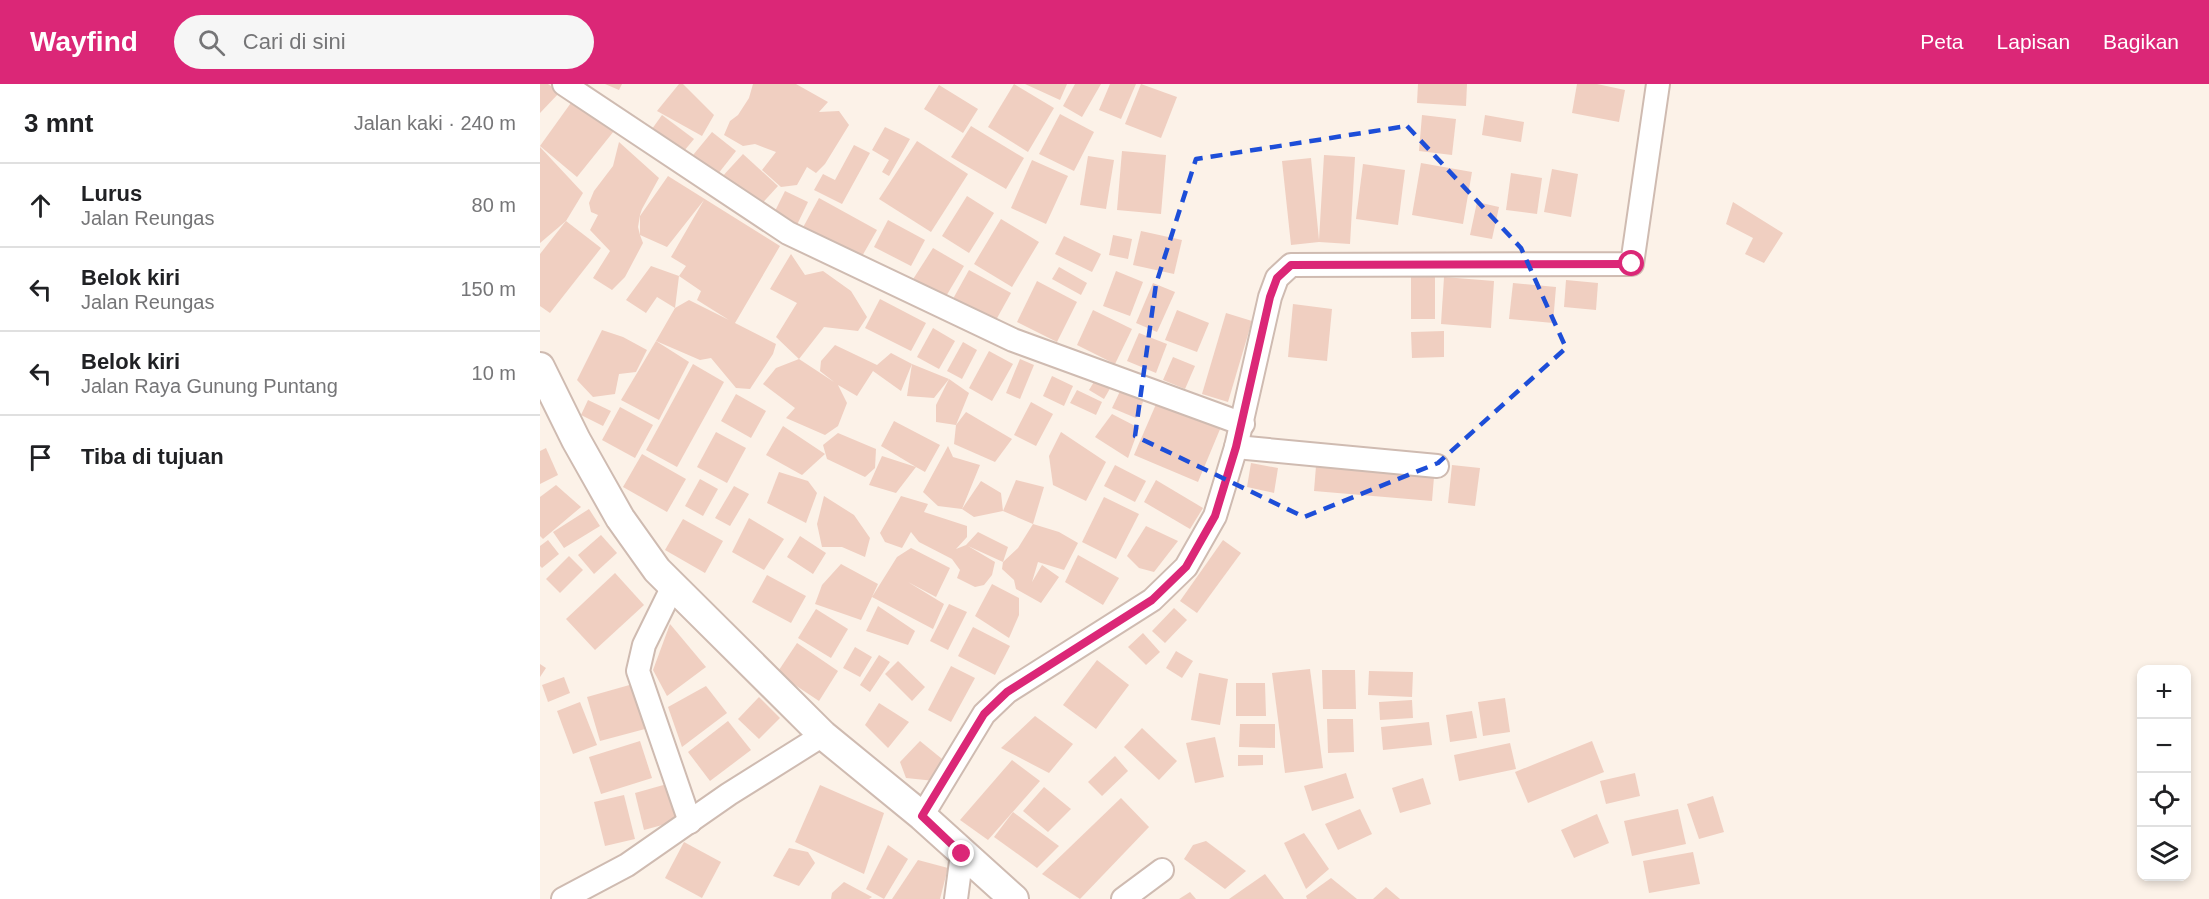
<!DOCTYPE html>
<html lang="id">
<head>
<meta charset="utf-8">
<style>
	:root { --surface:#fff; --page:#f6f6f6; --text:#202124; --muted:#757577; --line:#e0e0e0; --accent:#db2777 }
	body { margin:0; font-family:Arial,sans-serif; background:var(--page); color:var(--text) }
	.controls { position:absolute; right:18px; bottom:18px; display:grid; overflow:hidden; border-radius:12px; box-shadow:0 3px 9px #0003 }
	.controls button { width:54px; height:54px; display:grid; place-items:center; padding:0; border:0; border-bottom:2px solid var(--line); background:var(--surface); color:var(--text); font:30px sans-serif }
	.stop { position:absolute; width:18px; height:18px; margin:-14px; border:4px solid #db2777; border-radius:50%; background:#fff }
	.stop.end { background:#db2777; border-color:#fff; box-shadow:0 2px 6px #0008 }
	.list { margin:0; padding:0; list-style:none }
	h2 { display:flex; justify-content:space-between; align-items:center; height:78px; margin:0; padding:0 24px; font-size:26px }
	h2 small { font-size:20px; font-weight:400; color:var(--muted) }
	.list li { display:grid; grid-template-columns:39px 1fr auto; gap:18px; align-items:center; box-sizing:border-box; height:84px; padding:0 24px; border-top:2px solid var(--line) }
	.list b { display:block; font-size:22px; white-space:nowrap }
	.list p { margin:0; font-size:20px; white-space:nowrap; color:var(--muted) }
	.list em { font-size:20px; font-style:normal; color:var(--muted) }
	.icon { flex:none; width:33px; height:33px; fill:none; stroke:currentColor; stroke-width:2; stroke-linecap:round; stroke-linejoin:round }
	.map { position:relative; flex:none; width:1669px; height:815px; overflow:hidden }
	header { display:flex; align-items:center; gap:36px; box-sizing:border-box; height:84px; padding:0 30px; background:var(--accent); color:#fff }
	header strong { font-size:28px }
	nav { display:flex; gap:33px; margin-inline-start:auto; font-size:21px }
	.search { width:420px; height:54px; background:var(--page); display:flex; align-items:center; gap:15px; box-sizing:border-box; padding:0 21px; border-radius:33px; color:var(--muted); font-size:22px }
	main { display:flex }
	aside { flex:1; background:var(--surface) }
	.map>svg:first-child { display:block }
	.building { fill:#f0cfc1; fill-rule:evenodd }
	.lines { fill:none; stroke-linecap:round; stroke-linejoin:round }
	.minor-casing { stroke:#cfbbb1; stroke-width:26 }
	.tertiary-casing { stroke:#cfbbb1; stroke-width:32 }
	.minor { stroke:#fff; stroke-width:22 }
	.tertiary { stroke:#fff; stroke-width:28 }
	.route { stroke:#db2777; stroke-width:8 }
	.marked { fill:none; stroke:#1d4ed8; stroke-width:4.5; stroke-dasharray:12 8; stroke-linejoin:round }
</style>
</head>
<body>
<header>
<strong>Wayfind</strong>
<div class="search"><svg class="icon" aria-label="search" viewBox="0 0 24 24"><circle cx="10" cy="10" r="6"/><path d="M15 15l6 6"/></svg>Cari di sini</div>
<nav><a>Peta</a><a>Lapisan</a><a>Bagikan</a></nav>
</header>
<main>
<aside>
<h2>3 mnt<small>Jalan kaki · 240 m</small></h2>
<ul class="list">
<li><svg class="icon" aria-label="ahead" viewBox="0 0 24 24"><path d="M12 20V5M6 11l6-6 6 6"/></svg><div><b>Lurus</b><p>Jalan Reungas</p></div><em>80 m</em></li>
<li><svg class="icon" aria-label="left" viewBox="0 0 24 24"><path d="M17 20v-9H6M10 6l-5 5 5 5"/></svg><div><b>Belok kiri</b><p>Jalan Reungas</p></div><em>150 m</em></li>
<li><svg class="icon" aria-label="left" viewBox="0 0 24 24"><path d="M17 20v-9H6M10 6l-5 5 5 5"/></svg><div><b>Belok kiri</b><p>Jalan Raya Gunung Puntang</p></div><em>10 m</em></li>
<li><svg class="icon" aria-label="arrive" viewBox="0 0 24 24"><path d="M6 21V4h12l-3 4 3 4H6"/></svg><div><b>Tiba di tujuan</b></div></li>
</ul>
</aside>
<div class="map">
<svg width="1669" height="815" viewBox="0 0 1669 815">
	<rect width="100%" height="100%" fill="#fcf2e8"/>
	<g class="building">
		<polygon points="0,0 8,0 20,8 0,29"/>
		<polygon points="65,0 82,0 79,6"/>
		<polygon points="139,0 143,0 174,31 162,52 117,27"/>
		<polygon points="213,0 256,0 288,18 279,28 299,27 309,41 285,80 276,89 267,83 257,101 241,103 222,86 236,68 215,60 203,62 184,51 190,37 198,31 209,14"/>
		<polygon points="474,0 514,24 488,68 448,43"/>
		<polygon points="485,0 527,0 520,16"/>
		<polygon points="535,0 561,0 542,33 523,22"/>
		<polygon points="570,0 596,0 581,35 559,26"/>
		<polygon points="601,0 637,13 621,54 585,40"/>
		<polygon points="878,0 927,0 926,22 877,19"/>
		<polygon points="1037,0 1057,0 1085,6 1079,38 1032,29"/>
		<polygon points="399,1 438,25 423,49 384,25"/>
		<polygon points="33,16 74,47 37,93 0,62"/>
		<polygon points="520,30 554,48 534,87 499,70"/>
		<polygon points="122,31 154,55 139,73 107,52"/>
		<polygon points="882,31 916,35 912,71 879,67"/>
		<polygon points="945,31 984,38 981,58 942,51"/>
		<polygon points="431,42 484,74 466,105 411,73"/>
		<polygon points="345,43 370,55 349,92 342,88 349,76 332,66"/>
		<polygon points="172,48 196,67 174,95 149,76"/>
		<polygon points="377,57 428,90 391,148 339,115"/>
		<path d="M79 58 119 94 102 125 100 131 98 143 100 151V132L128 92 240 162 195 239 236 260 233 270 210 305 196 304 171 274 160 276 116 257 135 224 117 213 106 229 86 216 111 182 139 192 146 182 131 173 164 116 127 163 100 151 103 159 85 193 72 206 53 194 70 167 50 146 58 131 51 128 49 119 54 107 73 82ZM139 192 161 207 157 216 189 236 149 216 135 224Z"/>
		<polygon points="314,61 330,69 302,120 274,106 283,90 295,96"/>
		<polygon points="0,63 43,109 26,137 0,159"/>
		<polygon points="582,67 626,71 621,130 577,126"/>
		<polygon points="203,70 238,102 215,127 180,95"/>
		<polygon points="784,71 815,73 810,160 779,158 751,161 742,77 771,74 779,156"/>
		<polygon points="548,72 574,76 566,125 540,121"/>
		<polygon points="492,76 528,92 506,140 471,124"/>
		<polygon points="881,79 932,88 923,140 872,131"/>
		<polygon points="823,80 865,86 858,141 816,135"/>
		<polygon points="1012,85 1038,90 1031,133 1004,128"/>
		<polygon points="971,89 1002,94 997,130 966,126"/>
		<polygon points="245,107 268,118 254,147 231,135"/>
		<polygon points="427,112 454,129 429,169 402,152"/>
		<polygon points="279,114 337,146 317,181 260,149"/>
		<polygon points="937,118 959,123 952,155 930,151"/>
		<polygon points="1193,118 1243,149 1224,179 1205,170 1213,154 1186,140"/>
		<polygon points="461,135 499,158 472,203 434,180"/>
		<polygon points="348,136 385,156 371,182 334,163"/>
		<polygon points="26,137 61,164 10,229 0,222 0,170"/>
		<polygon points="601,147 642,156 634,190 593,181"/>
		<polygon points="573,151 592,155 588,175 569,171"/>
		<polygon points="524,152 561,170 552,188 515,170"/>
		<polygon points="393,164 424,182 402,219 370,200"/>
		<polygon points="251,170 265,191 283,187 311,207 327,233 318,247 284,243 259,275 236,253 257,219 230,205"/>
		<polygon points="519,183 547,199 541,211 512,195"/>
		<polygon points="429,186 471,209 451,245 409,222"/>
		<polygon points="576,187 603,198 590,232 563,222"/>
		<rect x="871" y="193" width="24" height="42"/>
		<polygon points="904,193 954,197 951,244 901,240"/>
		<polygon points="1026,196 1058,199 1056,226 1024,223"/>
		<polygon points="497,197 537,218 517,258 477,238"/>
		<polygon points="613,199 635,208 617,248 596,239"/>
		<polygon points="973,199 1016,203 1013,239 969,235"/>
		<polygon points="340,215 386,239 371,267 325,244"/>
		<polygon points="753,220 792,225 787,277 748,273"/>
		<polygon points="553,226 592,245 575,280 537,261"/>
		<polygon points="637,226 669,239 657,268 625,256"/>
		<polygon points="686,229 712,237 688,318 662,310"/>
		<polygon points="393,244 415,257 399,285 377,273"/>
		<polygon points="62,246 83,253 107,266 96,288 79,290 75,310 53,313 37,296"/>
		<polygon points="904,247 904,273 872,274 871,248"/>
		<polygon points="599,249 627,260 616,289 587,277"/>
		<polygon points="116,257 149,278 119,336 81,316"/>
		<polygon points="423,258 437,266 422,295 407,287"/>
		<polygon points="295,261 337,281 351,269 372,280 409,295 394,314 367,312 372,280 361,307 333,287 317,312 298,301 307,319 298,342 285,351 246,334 255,324 223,300 236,284 259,275 294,298 280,287 281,277"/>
		<polygon points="449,267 473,280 452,317 429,304"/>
		<polygon points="633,273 655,282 645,305 623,296"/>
		<polygon points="480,275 494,281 480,315 466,309"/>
		<polygon points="153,280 184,298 137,383 106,366"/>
		<polygon points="512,292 533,302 524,322 503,312"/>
		<polygon points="557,293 572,301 564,315 549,306"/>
		<polygon points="409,295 429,309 416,341 396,338 396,321"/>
		<polygon points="583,301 606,311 596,334 572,324"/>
		<polygon points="537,306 562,318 556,331 530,319"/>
		<polygon points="196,310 226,327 211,354 181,337"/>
		<polygon points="620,311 683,338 658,398 594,371"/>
		<polygon points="48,316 71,327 63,342 41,331"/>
		<polygon points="491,318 513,330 496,362 474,351"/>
		<polygon points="80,323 113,341 95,374 62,356"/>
		<polygon points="426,328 472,355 455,378 414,360 416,341"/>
		<polygon points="572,330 599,344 588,374 555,353"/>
		<polygon points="354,337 400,361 385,388 376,383 356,409 329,401 342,372 376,383 341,362"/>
		<polygon points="243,342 285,370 262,391 226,371"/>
		<polygon points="176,348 206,364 187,399 157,383"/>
		<polygon points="521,348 566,378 546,417 513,401 509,372"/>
		<polygon points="298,349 336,365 335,384 325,393 287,375 283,361"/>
		<polygon points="408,362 413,373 440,381 422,425 441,397 461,409 463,427 434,433 422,425 398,422 383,408"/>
		<polygon points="6,364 18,391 0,400 0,367"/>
		<polygon points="102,370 146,395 127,428 83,403"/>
		<polygon points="711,379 738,384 734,409 707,403"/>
		<polygon points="575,381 606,397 595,418 564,402"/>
		<polygon points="912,381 940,384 935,422 908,419"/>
		<polygon points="776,382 894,393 892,417 774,407"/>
		<polygon points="239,388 268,397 277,409 266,439 227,419"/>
		<polygon points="160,395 178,405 163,432 145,422"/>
		<polygon points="476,396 504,403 493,440 463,427"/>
		<polygon points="616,396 663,424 650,445 604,418"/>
		<polygon points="16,401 41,423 3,455 0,452 0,413"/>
		<polygon points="194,402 209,410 190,442 175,434"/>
		<polygon points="284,412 314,431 330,454 325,473 302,463 282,463 277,440"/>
		<polygon points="361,412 388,420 384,428 427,442 427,453 416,465 426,461 438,448 468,463 463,478 428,462 455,478 452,491 444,501 435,503 417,494 420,486 412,475 379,458 371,448 362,464 345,458 340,449"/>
		<polygon points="564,413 599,430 576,475 542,458"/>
		<polygon points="49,425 60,442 24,464 13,448"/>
		<polygon points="209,434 244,455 224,486 192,468"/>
		<polygon points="143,435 183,457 165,489 125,466"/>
		<polygon points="493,440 519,448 538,459 524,486 498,478 492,498 502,481 519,493 501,519 476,505 474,496 462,485 463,478 478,464"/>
		<polygon points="606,442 638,457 614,488 599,484 587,472"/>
		<polygon points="61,451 77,469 54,490 38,471"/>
		<polygon points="260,452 286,469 273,490 247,473"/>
		<polygon points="8,456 19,470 2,484 0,482 0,462"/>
		<polygon points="683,456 701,469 657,529 640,517"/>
		<polygon points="371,464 410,484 396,513 368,498 404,520 393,545 332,513 321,536 275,520 282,501 301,480 338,500 332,513 357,473"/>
		<polygon points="538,471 579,494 563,521 525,498"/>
		<polygon points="29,472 43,486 20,509 6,495"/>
		<polygon points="75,489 104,521 55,566 26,535"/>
		<polygon points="227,491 266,512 251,539 212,518"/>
		<polygon points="452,500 479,514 479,531 469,554 435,532"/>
		<polygon points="409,520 427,528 408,566 390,557"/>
		<polygon points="338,522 375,547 368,561 326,547"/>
		<polygon points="634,524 647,536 625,559 612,547"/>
		<polygon points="276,525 308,545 291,574 258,554"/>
		<polygon points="130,540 166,583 127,612 113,586"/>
		<polygon points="433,543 470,562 455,591 418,572"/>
		<polygon points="603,549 620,568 606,581 588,563"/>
		<polygon points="257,559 298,587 279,617 237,589"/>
		<polygon points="315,563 332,573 320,593 303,584"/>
		<polygon points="636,567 653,577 642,594 626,584"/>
		<polygon points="339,571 350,578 330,608 320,601"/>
		<polygon points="557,576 589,601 556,645 523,621"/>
		<polygon points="358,577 385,603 372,617 345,590"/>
		<polygon points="0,580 6,584 0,593"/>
		<polygon points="411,582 435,594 411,638 388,626"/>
		<polygon points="770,585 783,684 745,689 732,589"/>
		<polygon points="782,586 815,586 816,625 783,625"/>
		<polygon points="829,587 873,588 872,613 828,611"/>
		<polygon points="659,589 688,595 680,641 651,636"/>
		<polygon points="24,593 30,609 8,618 2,601"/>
		<polygon points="696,599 725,599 726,632 696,632"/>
		<polygon points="93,600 105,645 60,657 47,613"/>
		<polygon points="166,602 187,629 142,663 128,623"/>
		<polygon points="219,613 240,634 219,655 198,635"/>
		<polygon points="965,614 970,648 943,652 938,618"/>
		<polygon points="872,616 873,634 840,636 839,618"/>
		<polygon points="40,618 57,661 33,670 17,627"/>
		<polygon points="339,619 369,638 348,664 325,641"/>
		<polygon points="932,627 937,654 910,658 906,631"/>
		<polygon points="495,632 533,660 509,689 461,664"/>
		<polygon points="787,635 813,635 814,668 788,669"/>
		<polygon points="188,637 211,666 170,697 148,668"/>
		<polygon points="889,638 892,661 843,666 841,643"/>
		<polygon points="700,640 735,640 735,664 699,663"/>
		<polygon points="602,644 637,677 619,696 584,663"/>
		<polygon points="675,653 684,693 655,699 646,659"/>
		<polygon points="100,657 112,694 61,710 49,673"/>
		<polygon points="380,657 407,679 395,697 366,694 360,678"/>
		<polygon points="1052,657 1064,688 988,719 975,688"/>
		<polygon points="970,659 976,685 919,697 914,671"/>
		<polygon points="698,671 723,671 723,681 698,682"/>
		<polygon points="575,672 588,687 562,712 548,698"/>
		<polygon points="472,676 500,697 448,756 420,736"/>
		<polygon points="806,689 814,714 772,727 764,702"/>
		<polygon points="1095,689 1100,712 1066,720 1060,697"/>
		<polygon points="883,694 891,720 860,729 852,704"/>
		<polygon points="127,700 137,737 104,746 95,709"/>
		<polygon points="280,701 344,729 324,790 255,758"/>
		<polygon points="504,703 531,725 508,748 483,727"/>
		<polygon points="84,711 95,755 65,762 54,718"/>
		<polygon points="1173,712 1184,748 1159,755 1147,720"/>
		<polygon points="581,714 609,743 540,815 502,790"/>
		<polygon points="820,725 832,750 798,766 785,740"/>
		<polygon points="1138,725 1146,760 1092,772 1084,737"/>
		<polygon points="473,728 519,762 497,784 454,753"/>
		<polygon points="1057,730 1069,759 1034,774 1021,746"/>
		<polygon points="764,749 789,785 766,805 744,759"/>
		<polygon points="666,757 706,787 685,805 644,775 653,761"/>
		<polygon points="144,758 181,778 162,814 125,794"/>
		<polygon points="348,761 368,775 344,815 326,805"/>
		<polygon points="249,764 268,768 275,779 259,802 233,792"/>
		<polygon points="1153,768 1160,800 1109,809 1103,777"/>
		<polygon points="378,776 408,784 400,815 352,815"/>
		<polygon points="725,790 744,815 689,815"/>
		<polygon points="791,794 817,815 767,815 766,812"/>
		<polygon points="304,798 332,813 329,815 291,815 292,809"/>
		<polygon points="846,803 860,815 833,815"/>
		<polygon points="650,808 656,815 639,815"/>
	</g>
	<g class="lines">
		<defs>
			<g id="minor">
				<polyline points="24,0 248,149 473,256 703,340"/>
				<polyline points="696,363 897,382"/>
				<polyline points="133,502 104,561 98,587 150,738"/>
				<polyline points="382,732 444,630 467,608 612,516 646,483 675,432 696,363 730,213 737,194 751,181 1092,180 1118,0"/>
				<polyline points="23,815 87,781 189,710 283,651"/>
				<polyline points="416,815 422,770"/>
				<polyline points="583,815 622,786"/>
			</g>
			<polyline id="tertiary" points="0,283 36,356 80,434 117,486 283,651 382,732 474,815"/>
		</defs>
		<use href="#minor" class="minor-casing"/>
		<use href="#tertiary" class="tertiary-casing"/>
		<use href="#minor" class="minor"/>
		<use href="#tertiary" class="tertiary"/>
	</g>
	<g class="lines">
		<polyline class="route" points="422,770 382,732 444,630 467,608 612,516 646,483 675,432 696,363 730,213 737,194 751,181 1092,180"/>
	</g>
	<path class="marked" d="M867 42 981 164 1026 264 898 379 764 433 595 352 616 200 656 75Z"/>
</svg>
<div class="controls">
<button>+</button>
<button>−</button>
<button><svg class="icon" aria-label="locate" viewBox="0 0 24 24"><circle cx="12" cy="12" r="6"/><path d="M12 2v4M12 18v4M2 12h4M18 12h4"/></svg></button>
<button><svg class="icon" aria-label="layers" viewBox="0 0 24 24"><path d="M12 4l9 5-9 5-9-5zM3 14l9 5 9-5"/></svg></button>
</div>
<div class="stop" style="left:1092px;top:180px"></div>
<div class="stop end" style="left:422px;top:770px"></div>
</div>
</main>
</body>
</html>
